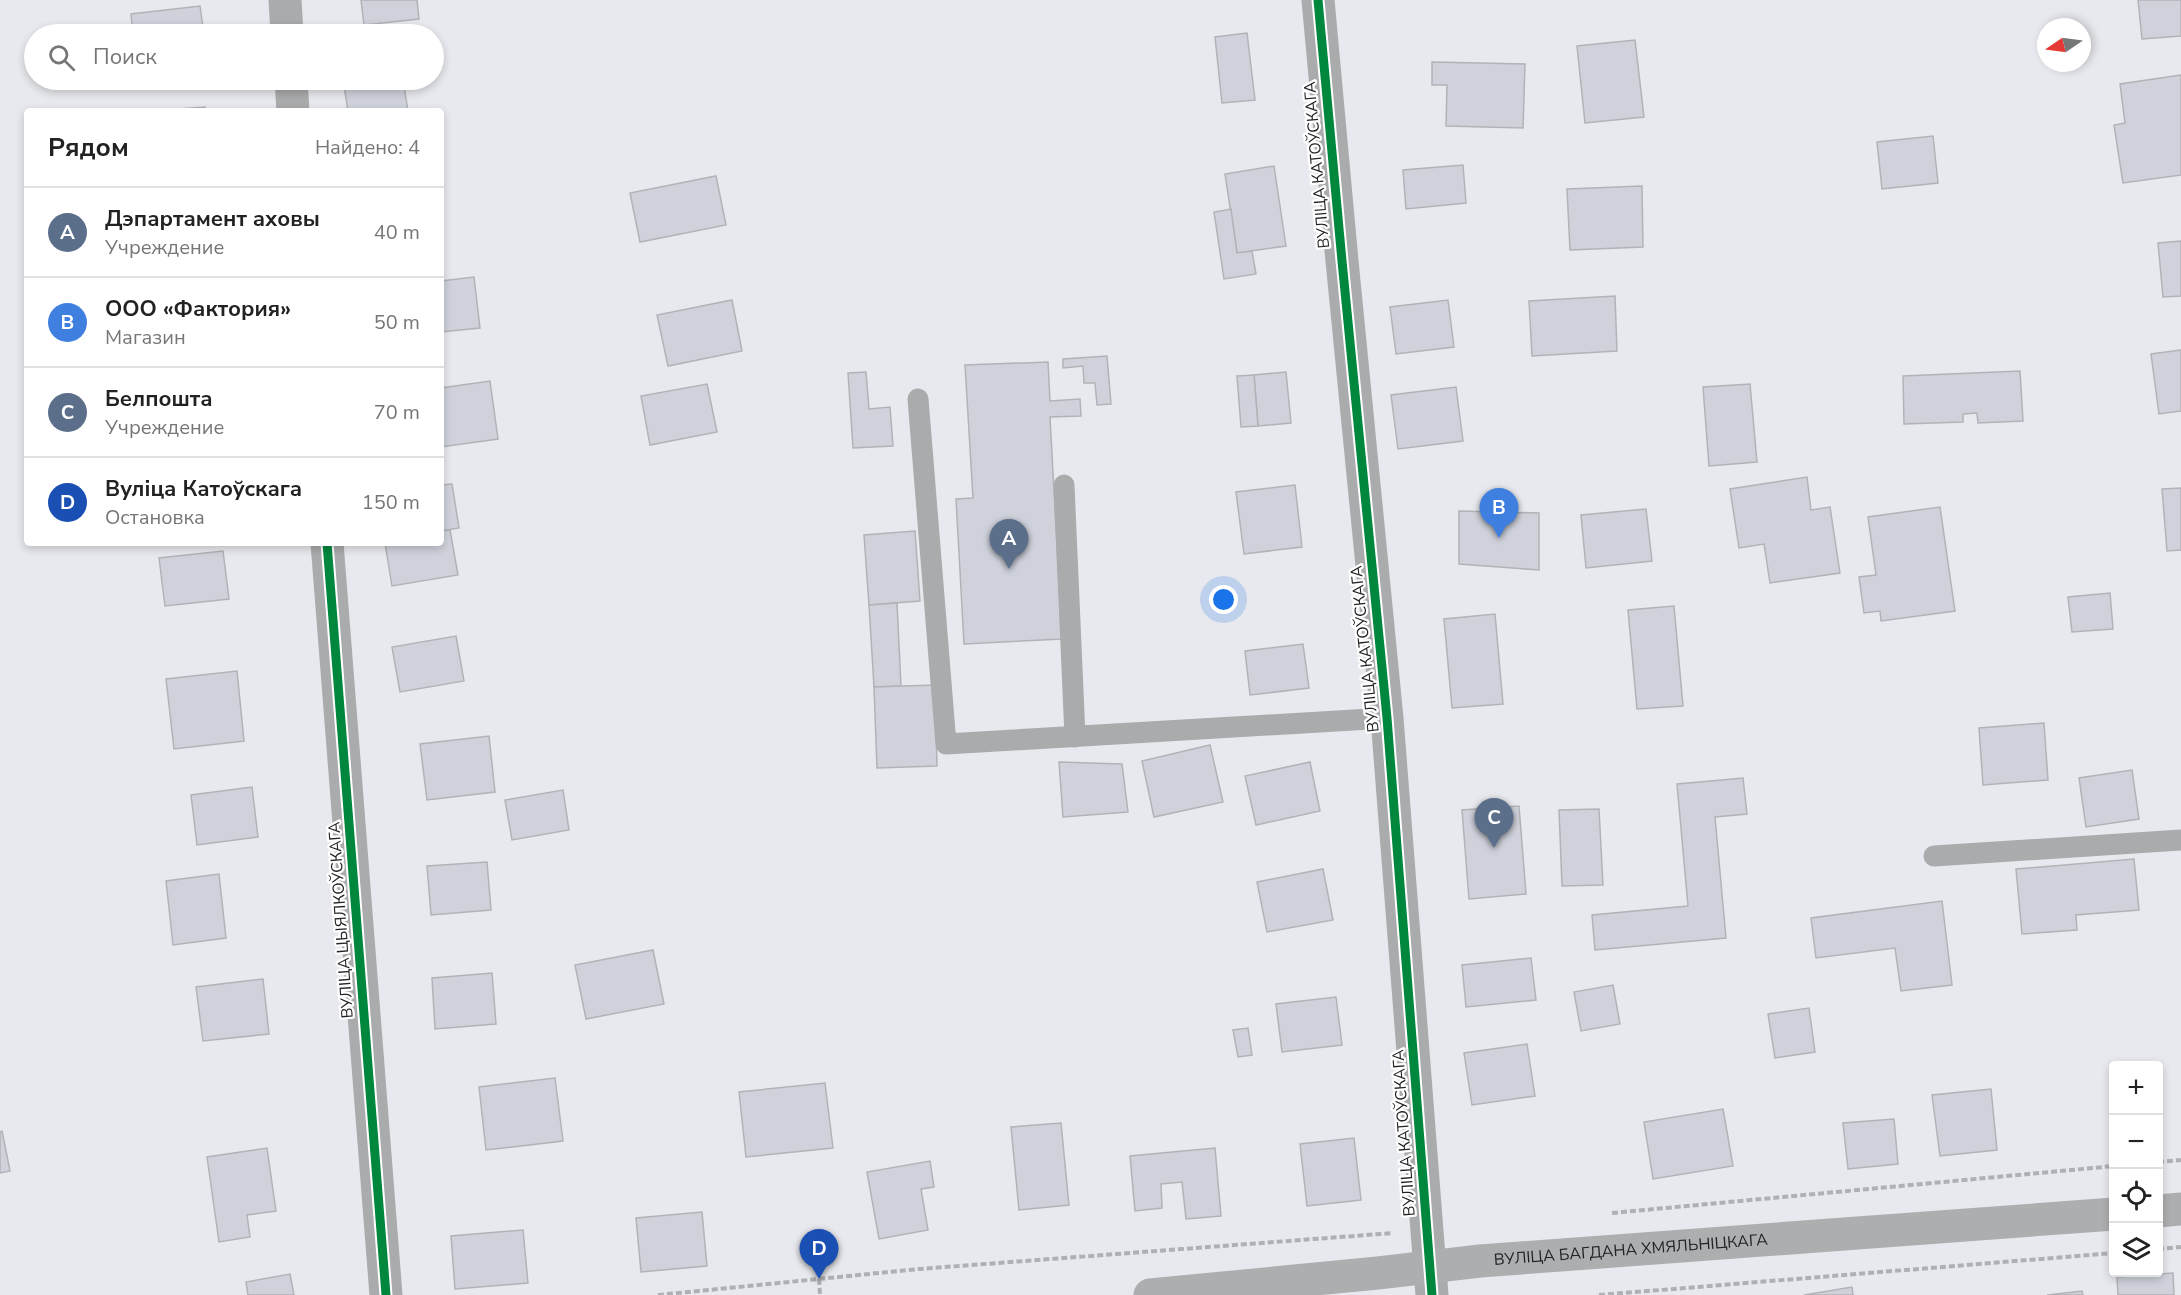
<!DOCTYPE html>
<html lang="ru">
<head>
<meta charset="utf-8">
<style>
	:root { --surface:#fff; --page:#f2f2f2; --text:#222; --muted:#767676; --line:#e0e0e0; --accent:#ea580c }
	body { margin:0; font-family:"Nunito Sans",sans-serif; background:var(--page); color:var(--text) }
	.controls { position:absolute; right:18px; bottom:18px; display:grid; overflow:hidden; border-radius:6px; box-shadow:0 3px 9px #0003 }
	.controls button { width:54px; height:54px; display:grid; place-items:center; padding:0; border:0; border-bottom:2px solid var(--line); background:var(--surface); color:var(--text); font:30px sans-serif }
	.compass { position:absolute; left:2037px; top:18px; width:54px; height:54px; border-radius:50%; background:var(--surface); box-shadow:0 3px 9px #0003; rotate:257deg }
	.you { position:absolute; left:1224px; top:600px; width:21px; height:21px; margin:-15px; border:4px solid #fff; border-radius:50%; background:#1a73e8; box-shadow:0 0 0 9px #1a73e833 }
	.badge { display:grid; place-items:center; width:39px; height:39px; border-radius:50%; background:var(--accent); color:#fff; font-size:20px; font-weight:700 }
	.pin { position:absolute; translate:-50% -50px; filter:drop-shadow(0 2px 3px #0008) }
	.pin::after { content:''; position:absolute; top:32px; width:21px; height:18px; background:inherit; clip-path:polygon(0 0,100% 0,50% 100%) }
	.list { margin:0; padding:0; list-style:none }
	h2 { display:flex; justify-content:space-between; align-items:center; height:78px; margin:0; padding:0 24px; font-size:26px }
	h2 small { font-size:20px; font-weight:400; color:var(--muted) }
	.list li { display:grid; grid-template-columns:39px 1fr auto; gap:18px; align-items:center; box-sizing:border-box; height:90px; padding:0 24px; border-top:2px solid var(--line) }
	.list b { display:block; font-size:22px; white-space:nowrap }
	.list p { margin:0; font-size:20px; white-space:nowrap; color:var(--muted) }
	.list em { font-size:20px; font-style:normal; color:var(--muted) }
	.icon { flex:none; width:33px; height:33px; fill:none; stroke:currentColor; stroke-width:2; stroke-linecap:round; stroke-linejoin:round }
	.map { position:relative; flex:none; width:2181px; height:1295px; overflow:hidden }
	.search { position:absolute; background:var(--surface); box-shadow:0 3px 9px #0003; left:24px; top:24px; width:420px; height:66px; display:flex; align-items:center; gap:15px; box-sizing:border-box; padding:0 21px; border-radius:33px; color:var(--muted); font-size:22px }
	.panel { position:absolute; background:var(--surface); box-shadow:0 3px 9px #0003; left:24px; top:108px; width:420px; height:438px; border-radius:6px }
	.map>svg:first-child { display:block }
	.building { fill:#cfd2db; stroke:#b2b3b7; stroke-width:1.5 }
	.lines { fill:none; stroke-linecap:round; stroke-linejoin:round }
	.path { stroke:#afb0b2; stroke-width:4; stroke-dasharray:6 3; stroke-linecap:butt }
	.service { stroke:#aaabac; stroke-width:21 }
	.tertiary { stroke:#aaabac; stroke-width:33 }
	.primary { stroke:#acaeaf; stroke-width:33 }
	.cycleway-casing { stroke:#fff; stroke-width:13 }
	.cycleway { stroke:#00873e; stroke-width:9 }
	.labels { text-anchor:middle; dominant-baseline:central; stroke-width:4.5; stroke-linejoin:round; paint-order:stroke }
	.street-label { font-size:16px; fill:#222326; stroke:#fff }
</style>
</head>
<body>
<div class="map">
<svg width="2181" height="1295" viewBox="0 0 2181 1295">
	<rect width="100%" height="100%" fill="#e8e9ee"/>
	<g class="building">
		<polygon points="361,0 417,0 419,19 364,25"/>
		<polygon points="2138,0 2181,0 2181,36 2142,39"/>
		<polygon points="200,6 204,34 133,34 131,14"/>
		<polygon points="1247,33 1255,100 1222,103 1215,37"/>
		<polygon points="1635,40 1644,117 1585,123 1577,46"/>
		<polygon points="1432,62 1525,64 1523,128 1446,126 1447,85 1432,85"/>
		<polygon points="2181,75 2181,175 2123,183 2114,125 2125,123 2120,84"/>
		<polygon points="343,80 403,80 408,111 348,111"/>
		<polygon points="205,107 206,111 149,111"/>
		<polygon points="1933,136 1938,183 1882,189 1877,142"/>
		<polygon points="1463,165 1466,203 1406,209 1403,170"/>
		<polygon points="1274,166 1286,246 1237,253 1225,174"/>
		<polygon points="716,176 726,225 640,242 630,193"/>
		<polygon points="1642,186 1643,247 1570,250 1567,189"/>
		<polygon points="1231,209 1237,253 1252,251 1256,274 1224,279 1214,212"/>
		<polygon points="2181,241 2181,296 2163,297 2158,243"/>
		<polygon points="474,277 480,328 441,332 441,281"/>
		<polygon points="1615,296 1617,351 1532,356 1529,301"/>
		<polygon points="732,300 742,351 668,366 657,315"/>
		<polygon points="1448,300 1454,347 1396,354 1390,307"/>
		<polygon points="2181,350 2181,411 2159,414 2151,354"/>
		<polygon points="1107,356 1111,404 1097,405 1095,383 1084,383 1083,366 1063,368 1063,359"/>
		<polygon points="1048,362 1050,401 1080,399 1081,416 1050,417 1062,639 964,644 956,499 973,498 965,365"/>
		<polygon points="2020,371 2023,421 1978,423 1977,413 1963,414 1963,422 1904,424 1903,376"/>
		<polygon points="866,372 869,409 890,407 893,446 853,448 848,373"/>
		<polygon points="1286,372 1291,423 1258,426 1254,375"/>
		<polygon points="1254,375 1258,426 1241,427 1237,376"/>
		<polygon points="490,381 498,439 441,447 441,388"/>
		<polygon points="707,384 717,432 650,445 641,396"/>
		<polygon points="1750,384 1757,462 1709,466 1703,387"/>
		<polygon points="1456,387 1463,441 1398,449 1391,395"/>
		<polygon points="1807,477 1811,510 1830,507 1840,573 1770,583 1764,544 1739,548 1730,489"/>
		<polygon points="452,484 459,528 441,531 441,485"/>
		<polygon points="1295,485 1302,547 1244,554 1236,492"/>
		<polygon points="2181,488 2181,550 2167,551 2162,489"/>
		<polygon points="1940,507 1955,611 1881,621 1880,611 1864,613 1859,577 1876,575 1868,517"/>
		<polygon points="1646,509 1652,561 1586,568 1581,515"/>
		<polygon points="1459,511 1539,513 1539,570 1459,564"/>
		<polygon points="450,530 458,575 392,586 385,543 441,543 441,531"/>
		<polygon points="915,531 920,601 869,605 864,535"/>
		<polygon points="223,551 229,599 165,606 159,558"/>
		<polygon points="2110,593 2113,629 2072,632 2068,597"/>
		<polygon points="897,603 901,686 874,687 869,605"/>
		<polygon points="1674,606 1683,706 1637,709 1628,610"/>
		<polygon points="1495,614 1503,704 1452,708 1444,619"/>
		<polygon points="456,636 464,681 400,692 392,647"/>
		<polygon points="1303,644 1309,688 1250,695 1245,651"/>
		<polygon points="237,671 244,741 174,749 166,679"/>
		<polygon points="935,685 937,766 877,768 874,687"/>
		<polygon points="2044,723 2048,780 1983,785 1979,728"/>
		<polygon points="489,736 495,792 427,800 420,744"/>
		<polygon points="1210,745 1223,802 1154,817 1142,761"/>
		<polygon points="1059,762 1122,764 1128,812 1063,817"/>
		<polygon points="1310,762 1320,811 1256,825 1245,776"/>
		<polygon points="2132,770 2139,819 2086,827 2079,778"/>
		<polygon points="1743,778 1747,814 1715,817 1726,938 1595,950 1592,915 1688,906 1677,784"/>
		<polygon points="252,787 258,837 197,845 191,795"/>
		<polygon points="563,790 569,830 512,840 505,800"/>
		<polygon points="1519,806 1526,894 1469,899 1462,810"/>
		<polygon points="1599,809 1603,885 1562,886 1559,810"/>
		<polygon points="2134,859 2139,910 2076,915 2077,930 2022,934 2016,869"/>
		<polygon points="487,862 491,910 431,915 427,866"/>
		<polygon points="1323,869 1333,920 1267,932 1257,882"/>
		<polygon points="219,874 226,938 173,945 166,881"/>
		<polygon points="1942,901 1952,985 1901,991 1895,948 1816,958 1811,918"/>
		<polygon points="653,950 664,1004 586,1019 575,965"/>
		<polygon points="1531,958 1536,1000 1466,1007 1462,965"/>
		<polygon points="492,973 496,1024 435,1029 432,978"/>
		<polygon points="263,979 269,1034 203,1041 196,987"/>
		<polygon points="1613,985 1620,1024 1581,1031 1574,992"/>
		<polygon points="1336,997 1342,1045 1282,1052 1276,1004"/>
		<polygon points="1809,1008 1815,1052 1775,1058 1768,1014"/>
		<polygon points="1248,1028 1252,1055 1238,1057 1233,1030"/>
		<polygon points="1527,1044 1535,1096 1472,1105 1464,1053"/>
		<polygon points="555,1078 563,1141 486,1150 479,1087"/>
		<polygon points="825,1083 833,1148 746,1157 739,1092"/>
		<polygon points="1991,1089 1997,1150 1940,1156 1932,1095"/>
		<polygon points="1723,1109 1733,1166 1653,1179 1644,1122"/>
		<polygon points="1894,1119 1898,1164 1848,1169 1843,1123"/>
		<polygon points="1061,1123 1069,1205 1019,1210 1011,1127"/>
		<polygon points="2,1131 10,1171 0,1173 0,1132"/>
		<polygon points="1354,1138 1361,1200 1307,1206 1300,1144"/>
		<polygon points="267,1148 276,1211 247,1215 250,1237 219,1242 207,1157"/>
		<polygon points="1215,1148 1221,1216 1186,1219 1182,1182 1161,1184 1162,1208 1135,1211 1130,1156"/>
		<polygon points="930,1161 934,1187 921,1189 928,1230 879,1239 867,1172"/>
		<polygon points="702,1212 707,1266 641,1272 636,1218"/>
		<polygon points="523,1230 528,1283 455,1289 451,1236"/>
		<polygon points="2173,1273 2174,1295 2118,1295 2117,1277"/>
		<polygon points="290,1274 294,1295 248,1295 246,1282"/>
		<polygon points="1852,1287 1853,1295 1804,1295"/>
		<polygon points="2082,1291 2083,1295 2047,1295"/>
	</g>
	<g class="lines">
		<g class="path">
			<polyline points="2158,1162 2181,1160"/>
			<polyline points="1612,1213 2114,1166"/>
			<polyline points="2158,1249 2181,1247"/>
			<polyline points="819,1279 820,1295"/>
			<polyline points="658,1295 919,1269 1393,1233"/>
			<polyline points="1599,1295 2114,1253"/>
		</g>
		<g class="service">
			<polyline points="918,399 946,744 1387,718"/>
			<polyline points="1064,485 1075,737"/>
			<polyline points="1934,856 2181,840"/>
		</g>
		<g class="tertiary">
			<polyline points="285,0 287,34"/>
			<polyline points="1318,0 1342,261 1387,718 1432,1295"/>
			<polyline points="291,80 293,111"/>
			<polyline points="327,543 386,1295"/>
		</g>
		<g class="primary">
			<polyline points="2158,1211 2181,1209"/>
			<path id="s1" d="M1150 1295 1378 1273 1480 1261 2114 1214"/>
		</g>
		<defs>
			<g id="cycleway">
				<polyline points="1318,0 1342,261 1387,718 1432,1295"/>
				<polyline points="327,543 386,1295"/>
			</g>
		</defs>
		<use href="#cycleway" class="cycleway-casing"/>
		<use href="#cycleway" class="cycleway"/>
	</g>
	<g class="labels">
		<g class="street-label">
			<text transform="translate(1317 165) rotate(-95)">ВУЛІЦА КАТОЎСКАГА</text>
			<text transform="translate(1365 649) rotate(-96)">ВУЛІЦА КАТОЎСКАГА</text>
			<text transform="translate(341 920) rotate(-94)">ВУЛІЦА ЦЫЯЛКОЎСКАГА</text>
			<text transform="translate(1404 1133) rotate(-94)">ВУЛІЦА КАТОЎСКАГА</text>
			<text stroke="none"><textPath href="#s1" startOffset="483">ВУЛІЦА БАГДАНА ХМЯЛЬНІЦКАГА</textPath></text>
		</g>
	</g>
</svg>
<div class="controls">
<button>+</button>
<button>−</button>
<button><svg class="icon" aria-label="locate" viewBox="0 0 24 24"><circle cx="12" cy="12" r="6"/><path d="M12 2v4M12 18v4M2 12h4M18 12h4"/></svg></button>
<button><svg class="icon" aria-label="layers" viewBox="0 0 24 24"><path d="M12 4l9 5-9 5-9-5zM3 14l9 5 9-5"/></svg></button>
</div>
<svg class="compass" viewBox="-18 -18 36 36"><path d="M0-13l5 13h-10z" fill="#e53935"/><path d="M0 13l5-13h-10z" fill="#767676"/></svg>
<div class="you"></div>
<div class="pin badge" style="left:1009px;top:569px;background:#5c6f8a">A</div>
<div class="pin badge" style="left:1499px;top:538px;background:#3f7fe0">B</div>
<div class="pin badge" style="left:1494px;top:848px;background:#5c6f8a">C</div>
<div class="pin badge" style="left:819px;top:1279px;background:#1a4fb4">D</div>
<div class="search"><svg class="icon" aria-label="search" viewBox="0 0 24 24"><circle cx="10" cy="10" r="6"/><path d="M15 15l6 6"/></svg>Поиск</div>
<section class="panel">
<h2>Рядом<small>Найдено: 4</small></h2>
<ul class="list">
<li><span class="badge" style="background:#5c6f8a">A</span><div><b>Дэпартамент аховы</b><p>Учреждение</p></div><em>40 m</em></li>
<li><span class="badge" style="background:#3f7fe0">B</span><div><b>ООО «Фактория»</b><p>Магазин</p></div><em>50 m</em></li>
<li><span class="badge" style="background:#5c6f8a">C</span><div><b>Белпошта</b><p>Учреждение</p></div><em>70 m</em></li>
<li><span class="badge" style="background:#1a4fb4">D</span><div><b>Вуліца Катоўскага</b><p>Остановка</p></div><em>150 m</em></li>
</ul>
</section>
</div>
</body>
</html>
